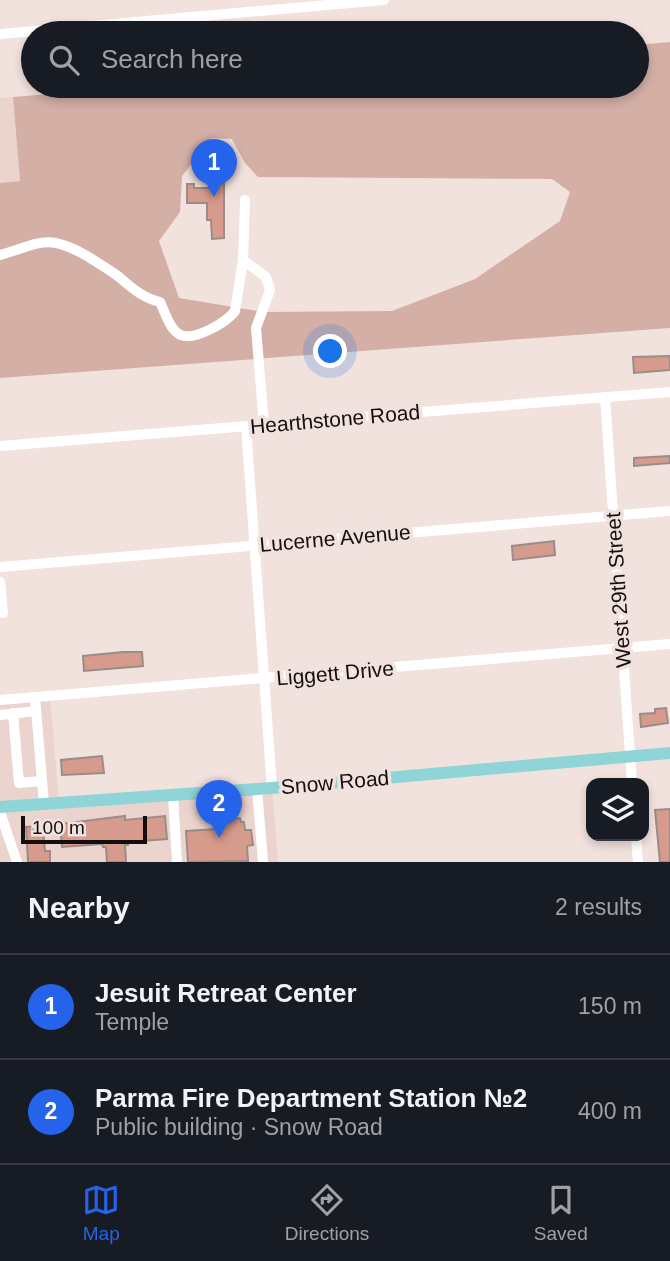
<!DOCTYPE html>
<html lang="en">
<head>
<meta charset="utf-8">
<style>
	:root { --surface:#171b24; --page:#20242c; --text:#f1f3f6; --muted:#9ea1a6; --line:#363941; --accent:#2563eb }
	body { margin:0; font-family:Arial,sans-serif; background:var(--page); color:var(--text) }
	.controls { position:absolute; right:21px; bottom:21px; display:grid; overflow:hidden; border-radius:14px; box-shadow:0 4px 10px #0003 }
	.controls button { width:63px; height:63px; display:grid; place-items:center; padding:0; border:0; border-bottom:2px solid var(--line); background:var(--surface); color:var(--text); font:35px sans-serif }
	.scale { position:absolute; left:21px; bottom:18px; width:126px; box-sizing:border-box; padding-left:7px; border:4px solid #140f0e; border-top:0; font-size:19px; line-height:24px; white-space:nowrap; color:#140f0e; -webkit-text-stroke:5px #f2e2de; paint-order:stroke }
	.you { position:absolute; left:331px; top:352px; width:24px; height:24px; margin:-18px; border:5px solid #fff; border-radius:50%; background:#1a73e8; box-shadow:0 0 0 10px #1a73e833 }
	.badge { display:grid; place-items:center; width:46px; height:46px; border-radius:50%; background:var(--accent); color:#fff; font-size:23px; font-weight:700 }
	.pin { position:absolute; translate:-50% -58px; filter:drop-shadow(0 2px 4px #0008) }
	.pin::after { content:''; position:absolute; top:37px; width:24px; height:21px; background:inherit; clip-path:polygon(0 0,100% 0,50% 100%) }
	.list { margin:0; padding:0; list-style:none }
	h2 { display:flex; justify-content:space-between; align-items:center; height:91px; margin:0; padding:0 28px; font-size:30px }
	h2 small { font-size:23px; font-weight:400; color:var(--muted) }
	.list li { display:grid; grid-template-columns:46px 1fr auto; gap:21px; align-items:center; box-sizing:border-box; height:105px; padding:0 28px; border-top:2px solid var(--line) }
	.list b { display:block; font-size:26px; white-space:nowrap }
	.list p { margin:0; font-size:23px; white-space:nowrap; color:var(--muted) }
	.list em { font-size:23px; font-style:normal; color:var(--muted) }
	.icon { flex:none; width:38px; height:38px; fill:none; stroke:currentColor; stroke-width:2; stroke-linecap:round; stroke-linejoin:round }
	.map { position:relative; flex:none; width:670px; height:862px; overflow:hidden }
	.search { position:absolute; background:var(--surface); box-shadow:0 4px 10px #0003; left:21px; right:21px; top:21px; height:77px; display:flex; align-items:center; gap:18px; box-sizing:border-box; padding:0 24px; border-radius:38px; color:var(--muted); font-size:26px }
	.sheet { height:301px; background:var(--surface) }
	nav { display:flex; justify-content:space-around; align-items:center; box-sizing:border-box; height:98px; border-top:2px solid var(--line); background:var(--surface); font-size:19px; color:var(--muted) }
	nav a { display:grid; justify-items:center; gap:4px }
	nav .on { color:var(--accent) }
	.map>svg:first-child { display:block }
	.built { fill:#ecd4ce }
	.green { fill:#d4afa6; fill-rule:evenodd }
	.building { fill:#d69b8d; stroke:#9a8c88; stroke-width:2 }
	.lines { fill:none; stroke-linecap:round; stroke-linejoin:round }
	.minor { stroke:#fff; stroke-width:10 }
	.major { stroke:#8fd4d7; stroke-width:12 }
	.labels { text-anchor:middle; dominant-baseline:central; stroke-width:7; stroke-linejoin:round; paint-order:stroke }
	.street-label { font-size:21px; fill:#140f0e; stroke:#f2e2de }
</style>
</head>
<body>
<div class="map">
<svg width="670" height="862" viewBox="0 0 670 862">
	<rect width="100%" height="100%" fill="#f2e2de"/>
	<g class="built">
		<polygon points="13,97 20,181 0,183 0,98"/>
		<polygon points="50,696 59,802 272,788 278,862 0,862 0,700"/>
	</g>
	<path class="green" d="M670 42V328L0 378V183L20 181 13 97 144 86H637V45ZM212 138 232 139 245 163 258 177 552 179 570 192 560 221 475 279 392 311 263 312 179 298 159 241 180 212 182 176Z"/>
	<g class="building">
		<polygon points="222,151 222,160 226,160 227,168 224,169 224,238 212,239 211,220 207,220 207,203 187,203 187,184 194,184 194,188 211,188 211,152"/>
		<polygon points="670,356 670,370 634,373 633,357"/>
		<polygon points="670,456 670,463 634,466 634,458"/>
		<polygon points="554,541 555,555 513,560 512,546"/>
		<polygon points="123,652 142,652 143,666 84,671 83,656"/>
		<polygon points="666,708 668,723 641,727 640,714 655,713 655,709"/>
		<polygon points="102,756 104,773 62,775 61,760"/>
		<polygon points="670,809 670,862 660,862 655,810"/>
		<polygon points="125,816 125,820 165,816 167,839 128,842 128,845 125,845 126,862 107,862 106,847 103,847 102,844 62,847 60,824"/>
		<polygon points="240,818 241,822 244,822 245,830 251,830 253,845 247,846 248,861 188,862 186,831 217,829 216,821"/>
		<polygon points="40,826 43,829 45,851 50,851 50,862 28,862 26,827"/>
	</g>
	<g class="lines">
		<g class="minor">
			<polyline points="0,34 384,0"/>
			<path d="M0 255C41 243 47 233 87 256 98 263 109 269 119 277 132 288 143 298 160 302 165 312 170 331 181 335 195 341 227 322 235 311L243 260 245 200"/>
			<polyline points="243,260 266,277 270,290 256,328 264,425"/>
			<polyline points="605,397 632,783"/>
			<polyline points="246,426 272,788"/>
			<polyline points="0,446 670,392"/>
			<polyline points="0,567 670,511"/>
			<polyline points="0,582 3,613"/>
			<polyline points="35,697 44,804"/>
			<polyline points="0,700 670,644"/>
			<polyline points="13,713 19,783 42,781"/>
			<polyline points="0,715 36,711"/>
			<polyline points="257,789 263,862"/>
			<polyline points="173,795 177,862"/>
			<polyline points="0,812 17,862"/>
			<polyline points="636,836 638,862"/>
		</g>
		<polyline class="major" points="0,807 272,788 670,753"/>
	</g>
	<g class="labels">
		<g class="street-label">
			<text transform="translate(335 419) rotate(-5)">Hearthstone Road</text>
			<text transform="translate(335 538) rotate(-5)">Lucerne Avenue</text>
			<text transform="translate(618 590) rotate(-94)">West 29th Street</text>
			<text transform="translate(335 673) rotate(-5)">Liggett Drive</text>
			<text transform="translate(335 782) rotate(-5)">Snow Road</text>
		</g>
	</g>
</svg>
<div class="controls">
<button><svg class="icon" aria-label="layers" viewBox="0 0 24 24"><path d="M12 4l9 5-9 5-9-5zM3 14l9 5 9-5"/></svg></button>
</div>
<div class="scale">100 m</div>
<div class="you"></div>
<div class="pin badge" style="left:214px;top:197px">1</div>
<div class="pin badge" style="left:219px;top:838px">2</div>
<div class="search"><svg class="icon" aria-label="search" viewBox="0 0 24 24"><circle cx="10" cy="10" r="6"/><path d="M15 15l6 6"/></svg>Search here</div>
</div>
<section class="sheet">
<h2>Nearby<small>2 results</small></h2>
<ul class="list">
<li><span class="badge">1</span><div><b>Jesuit Retreat Center</b><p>Temple</p></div><em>150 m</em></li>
<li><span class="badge">2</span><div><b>Parma Fire Department Station №2</b><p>Public building · Snow Road</p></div><em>400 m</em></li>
</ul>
</section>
<nav>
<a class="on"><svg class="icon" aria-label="map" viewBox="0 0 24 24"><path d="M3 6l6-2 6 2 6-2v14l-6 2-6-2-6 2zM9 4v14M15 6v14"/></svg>Map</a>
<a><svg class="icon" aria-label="directions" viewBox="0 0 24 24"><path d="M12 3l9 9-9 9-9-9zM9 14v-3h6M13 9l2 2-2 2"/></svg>Directions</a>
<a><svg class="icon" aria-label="saved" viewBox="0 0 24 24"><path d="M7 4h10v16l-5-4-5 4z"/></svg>Saved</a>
</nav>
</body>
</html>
